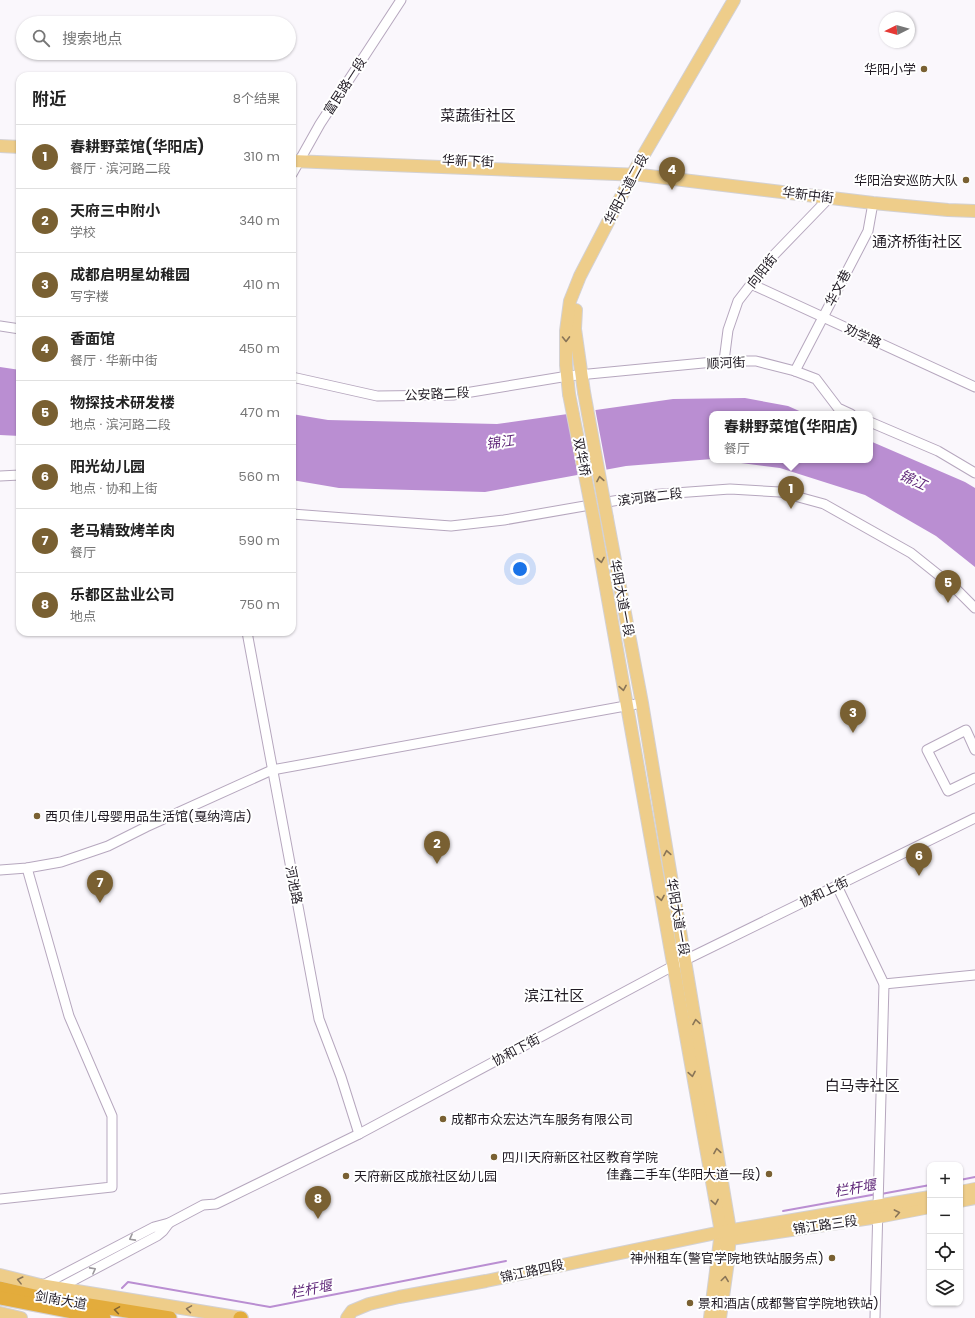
<!DOCTYPE html>
<html lang="zh">
<head>
<meta charset="utf-8">
<style>
	:root { --surface:#fff; --page:#f6f6f6; --text:#222; --muted:#767676; --line:#e0e0e0; --accent:#796032 }
	body { margin:0; font-family:Poppins,"Noto Sans SC",sans-serif; background:var(--page); color:var(--text) }
	.controls { position:absolute; right:12px; bottom:12px; display:grid; overflow:hidden; border-radius:8px; box-shadow:0 1px 3px #0004 }
	.controls button { width:36px; height:36px; display:grid; place-items:center; padding:0; border:0; border-bottom:1px solid var(--line); background:var(--surface); color:var(--text); font:20px sans-serif }
	.compass { position:absolute; left:879px; top:12px; width:36px; height:36px; border-radius:50%; background:var(--surface); box-shadow:0 1px 3px #0004; rotate:265deg }
	.you { position:absolute; left:520px; top:569px; width:14px; height:14px; margin:-10px; border:3px solid #fff; border-radius:50%; background:#1a73e8; box-shadow:0 0 0 6px #1a73e833 }
	.badge { display:grid; place-items:center; width:26px; height:26px; border-radius:50%; background:var(--accent); color:#fff; font-size:13px; font-weight:700 }
	.pin { position:absolute; translate:-50% -33px; filter:drop-shadow(0 1px 2px #0008) }
	.pin::after { content:''; position:absolute; top:21px; width:14px; height:12px; background:inherit; clip-path:polygon(0 0,100% 0,50% 100%) }
	.popup { position:absolute; left:709px; top:411px; width:164px; height:52px; box-sizing:border-box; display:grid; place-content:center; border-radius:8px; background:var(--surface); filter:drop-shadow(0 1px 3px #0005); font-size:13px; white-space:nowrap; color:var(--muted) }
	.popup b { font-size:15px; color:var(--text) }
	.popup::after { content:''; position:absolute; left:50%; top:100%; margin-left:-8px; border:8px solid transparent; border-top-color:var(--surface) }
	.list { margin:0; padding:0; list-style:none }
	h2 { display:flex; justify-content:space-between; align-items:center; height:52px; margin:0; padding:0 16px; font-size:17px }
	h2 small { font-size:13px; font-weight:400; color:var(--muted) }
	.list li { display:grid; grid-template-columns:26px 1fr auto; gap:12px; align-items:center; box-sizing:border-box; height:64px; padding:0 16px; border-top:1px solid var(--line) }
	.list b { display:block; font-size:15px; white-space:nowrap }
	.list p { margin:0; font-size:13px; white-space:nowrap; color:var(--muted) }
	.list em { font-size:13px; font-style:normal; color:var(--muted) }
	.icon { flex:none; width:22px; height:22px; fill:none; stroke:currentColor; stroke-width:2; stroke-linecap:round; stroke-linejoin:round }
	.map { position:relative; flex:none; width:975px; height:1318px; overflow:hidden }
	.search { position:absolute; background:var(--surface); box-shadow:0 1px 3px #0004; left:16px; top:16px; width:280px; height:44px; display:flex; align-items:center; gap:10px; box-sizing:border-box; padding:0 14px; border-radius:22px; color:var(--muted); font-size:15px }
	.panel { position:absolute; background:var(--surface); box-shadow:0 1px 3px #0004; left:16px; top:72px; width:280px; height:564px; border-radius:12px }
	.map>svg:first-child { display:block }
	.water { fill:#ba8ed2 }
	.pier { fill:#faf7fc }
	.lines { fill:none; stroke-linecap:round; stroke-linejoin:round }
	.stream { stroke:#ba8ed2; stroke-width:2 }
	.minor-casing { stroke:#b6a7be; stroke-width:11 }
	.major-casing { stroke:#d3d1d3; stroke-width:14 }
	.highway-casing { stroke:#d3d1d3; stroke-width:15 }
	.minor { stroke:#fff; stroke-width:9 }
	.major { stroke:#eecd8a; stroke-width:12 }
	.highway { stroke:#e3ac3c; stroke-width:13 }
	.major-bridge-casing { stroke:#d3d1d3; stroke-width:14; stroke-linecap:butt }
	.major-bridge { stroke:#eecd8a; stroke-width:12 }
	.oneway { stroke:#887457 }
	.oneway2 { stroke:#9b989c }
	.oneway3 { stroke:#826430 }
	.poi-dot { fill:#796032; stroke:#fff; stroke-width:1.5 }
	.labels { text-anchor:middle; dominant-baseline:central; stroke-width:4; stroke-linejoin:round; paint-order:stroke }
	.poi-label { font-size:13px; fill:#211b24; stroke:#fff; text-anchor:start }
	.street-label { font-size:13px; fill:#211b24; stroke:#fff }
	.water-label { font-size:14px; font-style:italic; fill:#622b7b; stroke:#fff }
	.quarter-label { font-size:15px; fill:#211b24; stroke:#fff }
</style>
</head>
<body>
<div class="map">
<svg width="975" height="1318" viewBox="0 0 975 1318">
	<rect width="100%" height="100%" fill="#faf7fc"/>
	<g class="water">
		<polygon points="0,367 20,370 20,436 0,435"/>
		<polygon points="745,398 788,406 806,414 712,414 712,459 626,466 485,492 339,488 292,480 292,414 328,420 497,424 673,399"/>
		<polygon points="870,441 965,482 975,488 975,567 936,536 865,495 780,468 718,460 870,460"/>
	</g>
	<polygon class="pier" points="595,408 607,472 578,477 567,412"/>
	<g class="lines">
		<g class="stream">
			<polyline points="960,1180 975,1177"/>
			<polyline points="881,1194 930,1185"/>
			<polyline points="783,1211 877,1194"/>
			<polyline points="122,1288 128,1282 270,1307 506,1261"/>
		</g>
		<defs>
			<g id="minor">
				<polyline points="292,174 320,124 401,0"/>
				<polyline points="751,284 975,387"/>
				<polyline points="0,326 20,329"/>
				<polyline points="724,361 728,330 738,301 772,257 829,198"/>
				<polyline points="795,371 868,231 873,203"/>
				<polyline points="292,377 377,396 453,395 568,376 724,361 756,361 795,371 816,379 838,408 851,414"/>
				<polyline points="870,422 938,451 975,473"/>
				<polyline points="0,476 20,475"/>
				<polyline points="292,514 451,526 504,520 648,495 730,489 780,492 824,504 911,553 956,589 975,608"/>
				<polyline points="247,632 319,1019 341,1077 359,1134"/>
				<polyline points="975,750 966,730 927,750 948,791 975,778"/>
				<polyline points="0,870 27,868 61,862 108,846 146,827 272,770 642,703"/>
				<polyline points="837,886 884,984 875,1318"/>
				<polyline points="884,984 975,975"/>
				<polyline points="0,1199 112,1187 112,1116 69,1016 27,868"/>
				<polyline points="169,1223 203,1205 216,1204 359,1134 673,966 975,818"/>
				<polyline points="43,1285 154,1227 169,1223 163,1231 157,1236 59,1288"/>
			</g>
			<g id="major">
				<polyline points="0,146 20,147"/>
				<polyline points="292,161 641,175 873,203 948,210 975,211"/>
				<polyline points="576,310 575,329 584,392"/>
				<polyline points="569,394 566,365 566,331 570,301 580,276 636,168 734,0"/>
				<polyline points="607,518 642,703 730,1230 728,1261 720,1318"/>
				<polyline points="594,521 721,1232 710,1318"/>
				<polyline points="960,1192 975,1189"/>
				<polyline points="960,1201 975,1198"/>
				<polyline points="724,1240 878,1217 930,1207"/>
				<polyline points="0,1275 40,1285 242,1318"/>
				<polyline points="0,1313 21,1318"/>
				<polyline points="347,1318 352,1311 369,1304 399,1297 486,1281 721,1232 930,1197"/>
			</g>
			<g id="highway">
				<polyline points="0,1288 39,1297 170,1318"/>
				<polyline points="0,1298 104,1318"/>
				<polyline points="240,1318 241,1318"/>
			</g>
		</defs>
		<use href="#minor" class="minor-casing"/>
		<use href="#major" class="major-casing"/>
		<use href="#highway" class="highway-casing"/>
		<use href="#minor" class="minor"/>
		<use href="#major" class="major"/>
		<use href="#highway" class="highway"/>
		<defs>
			<g id="major-bridge">
				<polyline points="584,392 607,518"/>
				<polyline points="569,394 594,521"/>
			</g>
		</defs>
		<use href="#major-bridge" class="major-bridge-casing"/>
		<use href="#major-bridge" class="major-bridge"/>
	</g>
	<defs><path id="oneway-chevron" d="M-2-3.5L2.5 0L-2 3.5" fill="none" stroke-width="1.6" stroke-linecap="round" stroke-linejoin="round"/></defs>
	<g class="oneway">
		<use href="#oneway-chevron" transform="translate(566 339) rotate(89)"/>
		<use href="#oneway-chevron" transform="translate(600 479) rotate(-100)"/>
		<use href="#oneway-chevron" transform="translate(601 560) rotate(80)"/>
		<use href="#oneway-chevron" transform="translate(623 688) rotate(80)"/>
		<use href="#oneway-chevron" transform="translate(667 853) rotate(-100)"/>
		<use href="#oneway-chevron" transform="translate(661 898) rotate(80)"/>
		<use href="#oneway-chevron" transform="translate(696 1022) rotate(-99)"/>
		<use href="#oneway-chevron" transform="translate(692 1074) rotate(80)"/>
		<use href="#oneway-chevron" transform="translate(717 1151) rotate(-99)"/>
		<use href="#oneway-chevron" transform="translate(715 1202) rotate(80)"/>
		<use href="#oneway-chevron" transform="translate(897 1213) rotate(-11)"/>
		<use href="#oneway-chevron" transform="translate(725 1279) rotate(-82)"/>
		<use href="#oneway-chevron" transform="translate(20 1280) rotate(-166)"/>
		<use href="#oneway-chevron" transform="translate(189 1309) rotate(-171)"/>
	</g>
	<g class="oneway2">
		<use href="#oneway-chevron" transform="translate(132 1238) rotate(152)"/>
		<use href="#oneway-chevron" transform="translate(93 1270) rotate(-28)"/>
	</g>
	<use class="oneway3" href="#oneway-chevron" transform="translate(117 1310) rotate(-171)"/>
	<g class="poi-dot">
		<circle cx="924" cy="69" r="4"/>
		<circle cx="966" cy="180" r="4"/>
		<circle cx="37" cy="816" r="4"/>
		<circle cx="443" cy="1119" r="4"/>
		<circle cx="494" cy="1157" r="4"/>
		<circle cx="769" cy="1174" r="4"/>
		<circle cx="346" cy="1176" r="4"/>
		<circle cx="832" cy="1258" r="4"/>
		<circle cx="690" cy="1303" r="4"/>
	</g>
	<g class="labels">
		<g class="poi-label">
			<text x="916" y="69" text-anchor="end">华阳小学</text>
			<text x="958" y="180" text-anchor="end">华阳治安巡防大队</text>
			<text x="45" y="816">西贝佳儿母婴用品生活馆(戛纳湾店)</text>
			<text x="451" y="1119">成都市众宏达汽车服务有限公司</text>
			<text x="502" y="1157">四川天府新区社区教育学院</text>
			<text x="761" y="1174" text-anchor="end">佳鑫二手车(华阳大道一段)</text>
			<text x="354" y="1176">天府新区成旅社区幼儿园</text>
			<text x="824" y="1258" text-anchor="end">神州租车(警官学院地铁站服务点)</text>
			<text x="698" y="1303">景和酒店(成都警官学院地铁站)</text>
		</g>
		<g class="street-label">
			<text transform="translate(345 86) rotate(-57)">富民路一段</text>
			<text transform="translate(468 161) rotate(2)">华新下街</text>
			<text transform="translate(626 189) rotate(-62)">华阳大道二段</text>
			<text transform="translate(808 195) rotate(7)">华新中街</text>
			<text transform="translate(762 271) rotate(-51)">向阳街</text>
			<text transform="translate(838 288) rotate(-62)">华文巷</text>
			<text transform="translate(863 336) rotate(25)">劝学路</text>
			<text transform="translate(726 363) rotate(-3)">顺河街</text>
			<text transform="translate(437 394) rotate(-3)">公安路二段</text>
			<text transform="translate(582 457) rotate(79)">双华桥</text>
			<text transform="translate(650 497) rotate(-7)">滨河路二段</text>
			<text transform="translate(622 598) rotate(79)">华阳大道一段</text>
			<text transform="translate(294 885) rotate(79)">河池路</text>
			<text transform="translate(824 892) rotate(-26)">协和上街</text>
			<text transform="translate(678 917) rotate(80)">华阳大道一段</text>
			<text transform="translate(516 1050) rotate(-28)">协和下街</text>
			<text transform="translate(825 1225) rotate(-8)">锦江路三段</text>
			<text transform="translate(532 1271) rotate(-12)">锦江路四段</text>
			<text transform="translate(61 1300) rotate(10)">剑南大道</text>
		</g>
		<g class="water-label">
			<text transform="translate(500 442) rotate(-8)">锦江</text>
			<text transform="translate(913 480) rotate(25)">锦江</text>
			<text transform="translate(855 1188) rotate(-10)">栏杆堰</text>
			<text transform="translate(311 1289) rotate(-11)">栏杆堰</text>
		</g>
		<g class="quarter-label">
			<text x="478" y="115">菜蔬街社区</text>
			<text x="917" y="241">通济桥街社区</text>
			<text x="554" y="995">滨江社区</text>
			<text x="862" y="1085">白马寺社区</text>
		</g>
	</g>
</svg>
<div class="controls">
<button>+</button>
<button>−</button>
<button><svg class="icon" aria-label="locate" viewBox="0 0 24 24"><circle cx="12" cy="12" r="6"/><path d="M12 2v4M12 18v4M2 12h4M18 12h4"/></svg></button>
<button><svg class="icon" aria-label="layers" viewBox="0 0 24 24"><path d="M12 4l9 5-9 5-9-5zM3 14l9 5 9-5"/></svg></button>
</div>
<svg class="compass" viewBox="-18 -18 36 36"><path d="M0-13l5 13h-10z" fill="#e53935"/><path d="M0 13l5-13h-10z" fill="#767676"/></svg>
<div class="you"></div>
<div class="pin badge" style="left:791px;top:509px">1</div>
<div class="popup"><b>春耕野菜馆(华阳店)</b>餐厅</div>
<div class="pin badge" style="left:437px;top:864px">2</div>
<div class="pin badge" style="left:853px;top:733px">3</div>
<div class="pin badge" style="left:672px;top:190px">4</div>
<div class="pin badge" style="left:948px;top:603px">5</div>
<div class="pin badge" style="left:919px;top:876px">6</div>
<div class="pin badge" style="left:100px;top:903px">7</div>
<div class="pin badge" style="left:318px;top:1219px">8</div>
<div class="search"><svg class="icon" aria-label="search" viewBox="0 0 24 24"><circle cx="10" cy="10" r="6"/><path d="M15 15l6 6"/></svg>搜索地点</div>
<section class="panel">
<h2>附近<small>8个结果</small></h2>
<ul class="list">
<li><span class="badge">1</span><div><b>春耕野菜馆(华阳店)</b><p>餐厅 · 滨河路二段</p></div><em>310 m</em></li>
<li><span class="badge">2</span><div><b>天府三中附小</b><p>学校</p></div><em>340 m</em></li>
<li><span class="badge">3</span><div><b>成都启明星幼稚园</b><p>写字楼</p></div><em>410 m</em></li>
<li><span class="badge">4</span><div><b>香面馆</b><p>餐厅 · 华新中街</p></div><em>450 m</em></li>
<li><span class="badge">5</span><div><b>物探技术研发楼</b><p>地点 · 滨河路二段</p></div><em>470 m</em></li>
<li><span class="badge">6</span><div><b>阳光幼儿园</b><p>地点 · 协和上街</p></div><em>560 m</em></li>
<li><span class="badge">7</span><div><b>老马精致烤羊肉</b><p>餐厅</p></div><em>590 m</em></li>
<li><span class="badge">8</span><div><b>乐都区盐业公司</b><p>地点</p></div><em>750 m</em></li>
</ul>
</section>
</div>
</body>
</html>
